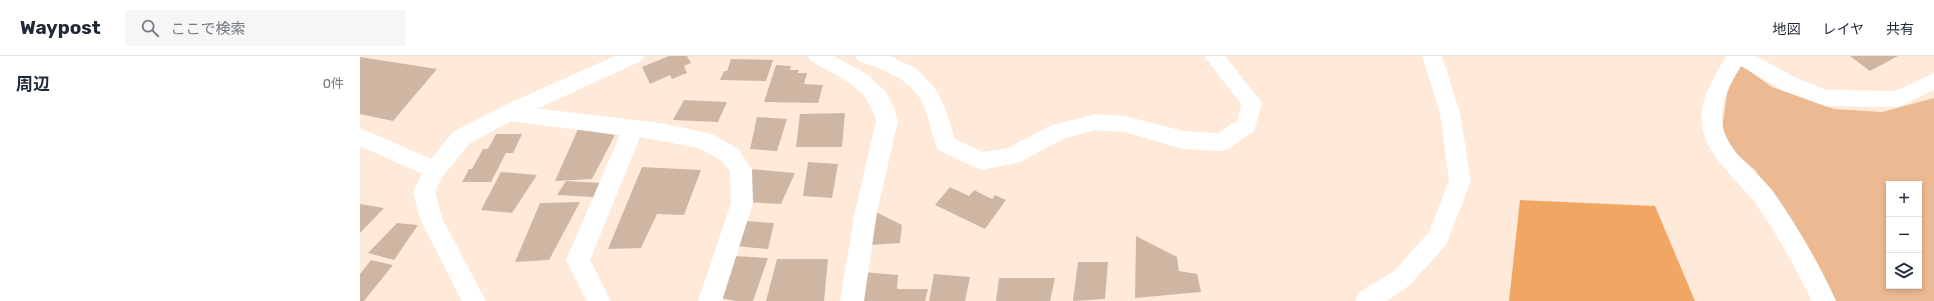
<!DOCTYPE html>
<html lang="ja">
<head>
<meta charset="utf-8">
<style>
	:root { --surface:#fff; --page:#f6f6f7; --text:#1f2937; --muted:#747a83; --line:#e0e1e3 }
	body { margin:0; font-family:Rubik,"Noto Sans JP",sans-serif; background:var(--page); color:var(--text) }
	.controls { position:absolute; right:12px; bottom:12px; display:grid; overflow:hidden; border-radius:0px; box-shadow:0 2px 6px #0003 }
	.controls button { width:36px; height:36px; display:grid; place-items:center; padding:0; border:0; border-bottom:1px solid var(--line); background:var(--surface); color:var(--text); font:20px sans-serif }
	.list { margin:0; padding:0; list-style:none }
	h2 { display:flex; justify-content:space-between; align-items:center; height:52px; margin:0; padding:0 16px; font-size:17px }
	h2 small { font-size:13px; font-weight:400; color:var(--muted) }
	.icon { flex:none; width:22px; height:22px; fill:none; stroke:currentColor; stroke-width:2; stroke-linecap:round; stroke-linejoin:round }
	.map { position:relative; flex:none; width:1574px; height:245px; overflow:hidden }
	header { display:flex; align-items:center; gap:24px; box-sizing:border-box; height:56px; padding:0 20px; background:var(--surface); border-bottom:1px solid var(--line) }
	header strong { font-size:19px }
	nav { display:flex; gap:22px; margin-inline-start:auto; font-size:14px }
	.search { width:280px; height:36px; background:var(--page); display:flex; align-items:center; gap:10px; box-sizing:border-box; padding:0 14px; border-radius:0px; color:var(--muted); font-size:15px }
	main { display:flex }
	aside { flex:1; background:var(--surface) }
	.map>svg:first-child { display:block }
	.green { fill:#ebba92; fill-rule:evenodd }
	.forest { fill:#f1a664 }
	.building { fill:#cfb6a2 }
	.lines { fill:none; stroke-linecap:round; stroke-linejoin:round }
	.minor { fill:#fff; fill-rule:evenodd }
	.tertiary { fill:#fff; fill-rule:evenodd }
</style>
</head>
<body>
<header>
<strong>Waypost</strong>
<div class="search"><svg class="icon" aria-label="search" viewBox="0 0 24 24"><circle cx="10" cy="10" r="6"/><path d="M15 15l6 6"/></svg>ここで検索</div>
<nav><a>地図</a><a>レイヤ</a><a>共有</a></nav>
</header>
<main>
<aside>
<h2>周辺<small>0件</small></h2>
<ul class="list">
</ul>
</aside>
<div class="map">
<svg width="1574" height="245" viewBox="0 0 1574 245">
	<rect width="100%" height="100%" fill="#ffead9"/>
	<path class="green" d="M1381 9 1412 31 1474 53 1522 56 1574 42V245H1471L1433 170 1395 114 1363 86 1362 71 1368 32ZM1529 128H1559V230H1529Z"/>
	<polygon class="forest" points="1160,144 1295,150 1335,245 1149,245"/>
	<g class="building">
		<polygon points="309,0 327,0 331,7 324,10 327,17 312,23 310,19 290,28 282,11"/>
		<polygon points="1490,0 1538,0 1510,15"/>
		<polygon points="0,1 77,13 33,65 0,58"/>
		<polygon points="371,3 413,4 406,25 360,24 364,15 367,15"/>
		<polygon points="416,9 431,10 430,14 439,14 438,17 447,17 444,28 463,29 458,47 404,46"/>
		<polygon points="324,44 367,46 358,66 313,64"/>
		<polygon points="485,57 482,91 436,91 440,58"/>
		<polygon points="397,61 427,63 417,95 390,93"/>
		<polygon points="218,73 255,79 232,123 195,125"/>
		<polygon points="136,78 162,78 153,97 146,97 131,126 102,126 109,113 112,113 123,93 128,93"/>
		<polygon points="448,106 478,108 472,142 443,140"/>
		<polygon points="282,111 341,114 324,159 297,158 281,192 248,193"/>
		<polygon points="391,113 435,117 421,148 386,146"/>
		<polygon points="141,116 177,119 152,157 121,154"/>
		<polygon points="206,125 242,127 234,141 197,139"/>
		<polygon points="590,131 609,140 614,134 632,143 635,139 646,144 625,173 575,149"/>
		<polygon points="220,146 189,204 155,206 180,147"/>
		<polygon points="0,148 24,152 0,177"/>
		<polygon points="516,156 542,169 540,187 510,189"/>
		<polygon points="385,165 414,167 408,193 375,190"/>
		<polygon points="37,167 58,169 34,204 8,197"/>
		<polygon points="776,180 817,201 819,215 837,218 841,236 775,242"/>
		<polygon points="374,200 408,202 393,245 377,245 359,242"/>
		<polygon points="417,203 468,203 464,245 406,245"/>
		<polygon points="11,204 33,209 4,245 0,245 0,218"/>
		<polygon points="718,206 748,206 745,243 713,245"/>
		<polygon points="503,216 538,219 537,233 568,233 565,245 499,245"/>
		<polygon points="574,218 610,221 605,245 569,245"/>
		<polygon points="639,222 695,222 690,245 636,245"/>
	</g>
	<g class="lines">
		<g class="minor">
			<path d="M448 0H474L508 19 525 35 534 52 538 65 517 156 504 245H480L495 156 516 65C507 30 480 22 451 5Z"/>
			<polygon points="1062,0 1082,0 1100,57 1111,125 1086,189 1050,229 1027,245 995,245 998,237 1034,215 1069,176 1089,125 1080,57"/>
			<path d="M1366 0H1396L1436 22 1466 34 1536 35 1574 17V34L1538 51 1465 50 1422 34 1381 10C1369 30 1357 51 1364 75 1372 100 1397 115 1412 134 1436 168 1459 207 1476 245H1452C1435 212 1417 177 1395 147 1387 136 1376 126 1367 115 1328 71 1339 45 1366 0Z"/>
			<polygon points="148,49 300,67 352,78 378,93 392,113 393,147 362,245 338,245 371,147 370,115 362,105 339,92 280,81 230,204 251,245 227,245 206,204 260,79 148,65 141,63 138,57 141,51"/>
			<polygon points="0,72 83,108 86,114 83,120 75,123 67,120 0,90"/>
		</g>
		<g class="tertiary">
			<polygon points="255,0 284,0 281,5 155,63 109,88 83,120 75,135 82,162 126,245 102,245 60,163 53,135 67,108 93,76 141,51"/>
			<path d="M495 0H530L557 13 577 35 585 52 595 83 623 96 648 92 690 70 735 58 765 60 823 75 858 77 878 64 881 48 844 0H865L902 47 894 75 870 92 862 95 823 93 765 76 735 74 703 83 660 106 621 114 578 94C572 81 570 67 565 53 555 24 525 14 498 5Z"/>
		</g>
	</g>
</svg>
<div class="controls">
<button>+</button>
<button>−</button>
<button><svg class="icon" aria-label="layers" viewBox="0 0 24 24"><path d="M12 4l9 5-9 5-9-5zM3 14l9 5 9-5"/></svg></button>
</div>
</div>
</main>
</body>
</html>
